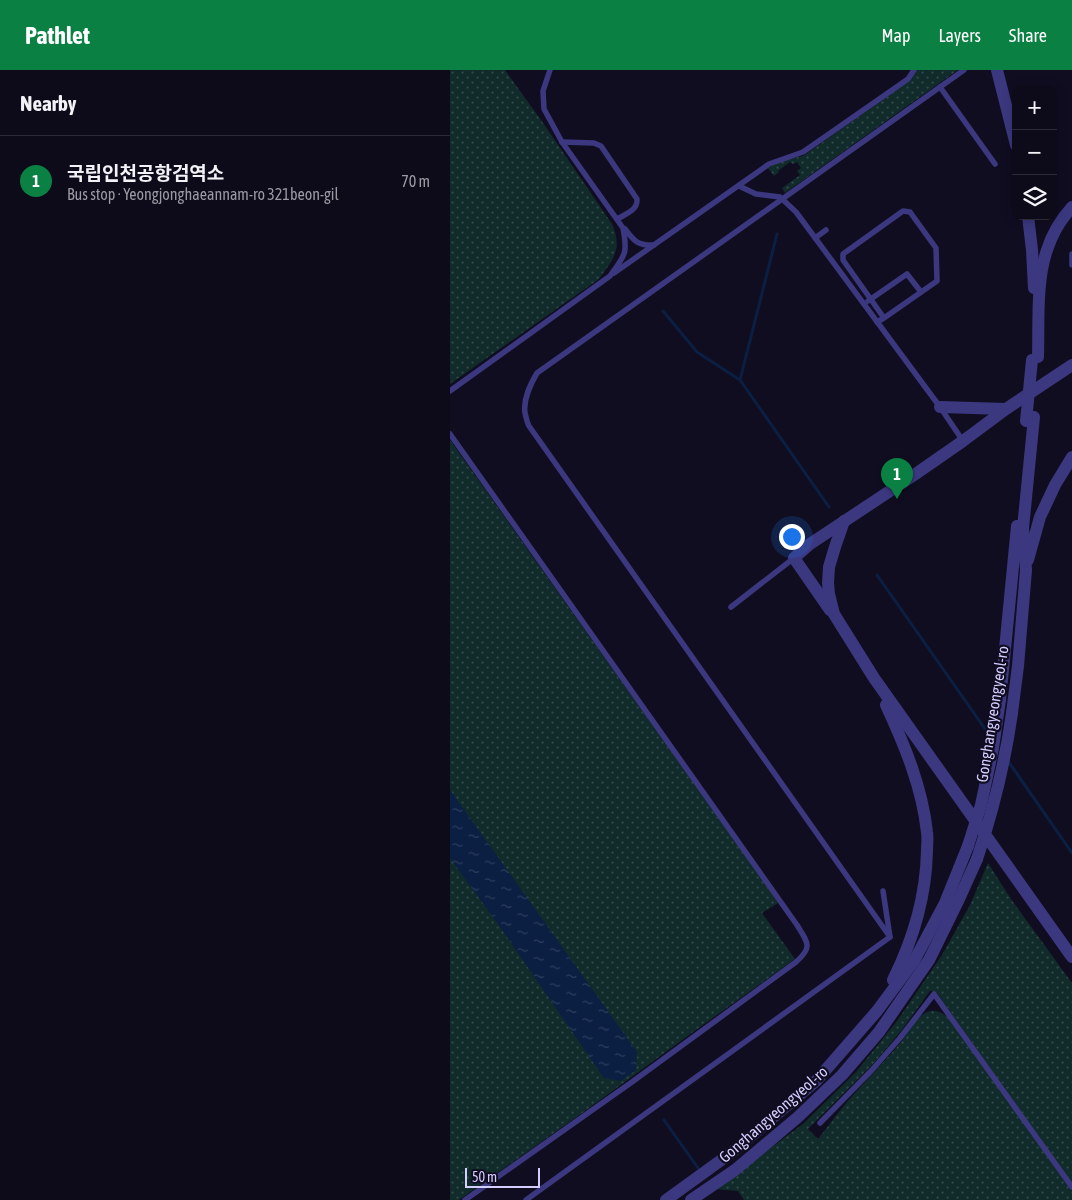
<!DOCTYPE html>
<html lang="en">
<head>
<meta charset="utf-8">
<style>
	:root { --surface:#0d0a19; --page:#161322; --text:#f1f3f6; --muted:#9a9aa2; --line:#2d2b38; --accent:#0b8043 }
	body { margin:0; font-family:"Asap Condensed","Noto Sans KR",sans-serif; background:var(--page); color:var(--text) }
	.controls { position:absolute; right:15px; top:15px; display:grid; overflow:hidden; border-radius:10px; box-shadow:0 2px 12px #0003 }
	.controls button { width:45px; height:45px; display:grid; place-items:center; padding:0; border:0; border-bottom:1px solid var(--line); background:var(--surface); color:var(--text); font:25px sans-serif }
	.scale { position:absolute; left:15px; bottom:12px; width:75px; box-sizing:border-box; padding-left:5px; border:2px solid #d4ceff; border-top:0; font-size:14px; line-height:18px; white-space:nowrap; color:#d4ceff; -webkit-text-stroke:4px #110d21; paint-order:stroke }
	.you { position:absolute; left:341px; top:466px; width:18px; height:18px; margin:-12px; border:4px solid #fff; border-radius:50%; background:#1a73e8; box-shadow:0 0 0 8px #1a73e833 }
	.badge { display:grid; place-items:center; width:32px; height:32px; border-radius:50%; background:var(--accent); color:#fff; font-size:16px; font-weight:700 }
	.pin { position:absolute; translate:-50% -41px; filter:drop-shadow(0 1px 2px #0008) }
	.pin::after { content:''; position:absolute; top:26px; width:18px; height:15px; background:inherit; clip-path:polygon(0 0,100% 0,50% 100%) }
	.list { margin:0; padding:0; list-style:none }
	h2 { display:flex; justify-content:space-between; align-items:center; height:65px; margin:0; padding:0 20px; font-size:21px }
	h2 small { font-size:16px; font-weight:400; color:var(--muted) }
	.list li { display:grid; grid-template-columns:32px 1fr auto; gap:15px; align-items:center; box-sizing:border-box; height:90px; padding:0 20px; border-top:1px solid var(--line) }
	.list b { display:block; font-size:19px; white-space:nowrap }
	.list p { margin:0; font-size:16px; white-space:nowrap; color:var(--muted) }
	.list em { font-size:16px; font-style:normal; color:var(--muted) }
	.icon { flex:none; width:28px; height:28px; fill:none; stroke:currentColor; stroke-width:2; stroke-linecap:round; stroke-linejoin:round }
	.map { position:relative; flex:none; width:622px; height:1130px; overflow:hidden }
	header { display:flex; align-items:center; gap:30px; box-sizing:border-box; height:70px; padding:0 25px; background:var(--accent); color:#fff }
	header strong { font-size:24px }
	nav { display:flex; gap:28px; margin-inline-start:auto; font-size:18px }
	main { display:flex }
	aside { flex:1; background:var(--surface) }
	.map>svg:first-child { display:block }
	.grass { fill:url(#grass-dots) }
	.water { fill:url(#water-ripples) }
	.lines { fill:none; stroke-linecap:round; stroke-linejoin:round }
	.stream { stroke:#0b1f42; stroke-width:3 }
	.service { stroke:#3b3880; stroke-width:5.5 }
	.tertiary { stroke:#3b3880; stroke-width:12 }
	.tertiary-bridge { stroke:#3b3880; stroke-width:12 }
	.labels { text-anchor:middle; dominant-baseline:central; stroke-width:4.5; stroke-linejoin:round; paint-order:stroke }
	.street-label { font-size:16px; fill:#d4ceff; stroke:#110d21 }
</style>
</head>
<body>
<header>
<strong>Pathlet</strong>
<nav><a>Map</a><a>Layers</a><a>Share</a></nav>
</header>
<main>
<aside>
<h2>Nearby<small></small></h2>
<ul class="list">
<li><span class="badge">1</span><div><b>국립인천공항검역소</b><p>Bus stop · Yeongjonghaeannam-ro 321beon-gil</p></div><em>70 m</em></li>
</ul>
</aside>
<div class="map">
<svg width="622" height="1130" viewBox="0 0 622 1130">
	<defs>
		<pattern id="grass-dots" width="8" height="8" patternUnits="userSpaceOnUse" patternTransform="scale(1.25)"><rect width="8" height="8" fill="#102b2a"/><path d="M2 2h.1M6 6h.1" fill="none" stroke="#32494a" stroke-width="1.8" stroke-linecap="round"/></pattern>
		<pattern id="water-ripples" width="26" height="14" patternUnits="userSpaceOnUse" patternTransform="scale(1.25)"><rect width="26" height="14" fill="#0b1f42"/><path d="M2 4q2-2 4 0t4 0M15 11q2-2 4 0t4 0" fill="none" stroke="#2e3e5e"/></pattern>
	</defs>
	<rect width="100%" height="100%" fill="#110d21"/>
	<g class="grass">
		<path d="M0 0H55L91 50 162 154C173 179 163 190 149 209L0 314Z"/>
		<polygon points="467,0 508,0 335,123 332,118 350,105 347,101 351,98 347,92 343,94 340,92 328,101 329,102 324,106 318,98 328,92 353,86 459,11"/>
		<polygon points="0,370 299,791 328,833 312,843 345,889 239,965 131,1044 9,1130 0,1130"/>
		<path d="M538 793 561 829 622 913V1114L487 923 483 921H480L451 961 425 992 358 1059 368 1069C378 1056 387 1044 397 1032 416 1010 437 990 454 968 461 959 466 947 477 942 487 938 494 944 501 950L622 1121V1130H294L288 1121 265 1119 353 1054 406 1002 447 951 492 885 520 835Z"/>
	</g>
	<polygon class="water" points="0,720 187,982 186,1000 171,1011 154,1008 48,854 0,788"/>
	<g class="lines">
		<g class="stream">
			<polyline points="213,241 247,282 290,310 379,437"/>
			<polyline points="290,310 327,164"/>
			<polyline points="427,505 540,666"/>
			<polyline points="558,691 622,783"/>
			<polyline points="214,1050 248,1098"/>
		</g>
		<g class="service">
			<polyline points="490,17 545,94"/>
			<path d="M112 72 144 73 151 76 187 129C188 140 176 144 167 149"/>
			<polyline points="289,116 306,124 330,127 346,142 490,337 513,371"/>
			<path d="M175 159C184 171 188 176 204 175"/>
			<polyline points="365,168 376,160"/>
			<polyline points="622,184 622,195"/>
			<polyline points="164,203 319,94 353,82 458,9 464,0"/>
			<polyline points="418,231 457,204 471,222"/>
			<polyline points="427,252 434,248 487,211 486,178 460,142 453,141 393,184 393,190 434,248"/>
			<path d="M0 321 160 206C175 185 178 184 173 158L112 72 94 39 93 21 100 0"/>
			<path d="M0 364 347 855C358 873 363 877 346 892L182 1012 15 1130"/>
			<polyline points="281,537 344,488"/>
			<path d="M440 867 79 356C77 352 76 347 75 343 73 329 80 315 87 303L514 0"/>
			<polyline points="370,1053 422,1000 450,968 484,924 622,1117"/>
			<polyline points="76,1130 440,867 433,821"/>
		</g>
		<g class="tertiary">
			<polyline points="547,0 566,75"/>
			<polyline points="578,146 582,180 584,218"/>
			<path d="M588 287C589 254 586 211 597 180 602 164 611 149 622 137"/>
			<polyline points="490,337 556,339"/>
			<polyline points="394,451 385,477 379,497 378,513 379,524 384,544 424,608 622,887"/>
			<polyline points="578,490 590,447 605,415 622,387"/>
			<polyline points="380,540 344,488 360,474 467,403 513,371 556,339 622,295"/>
			<polyline points="550,630 567,456"/>
			<path d="M436 635C455 676 472 717 477 762 478 768 477 775 477 781 476 826 463 870 443 910"/>
			<polyline points="562,643 568,596 576,500 573,458 584,347"/>
			<polyline points="216,1130 281,1083 366,1011 427,941 464,891 495,833 518,776"/>
			<polyline points="241,1130 285,1100 348,1047 392,1005 429,962 479,890 509,829 527,789"/>
		</g>
		<g class="tertiary-bridge">
			<polyline points="576,351 582,290"/>
			<polyline points="518,776 531,735 543,678 550,630"/>
			<path d="M527 789C543 741 555 693 562 643"/>
		</g>
	</g>
	<g class="labels">
		<g class="street-label">
			<text transform="translate(542 644) rotate(-81)">Gonghangyeongyeol-ro</text>
			<text transform="translate(323 1044) rotate(-41)">Gonghangyeongyeol-ro</text>
		</g>
	</g>
</svg>
<div class="controls">
<button>+</button>
<button>−</button>
<button><svg class="icon" aria-label="layers" viewBox="0 0 24 24"><path d="M12 4l9 5-9 5-9-5zM3 14l9 5 9-5"/></svg></button>
</div>
<div class="scale">50 m</div>
<div class="you"></div>
<div class="pin badge" style="left:447px;top:429px">1</div>
</div>
</main>
</body>
</html>
